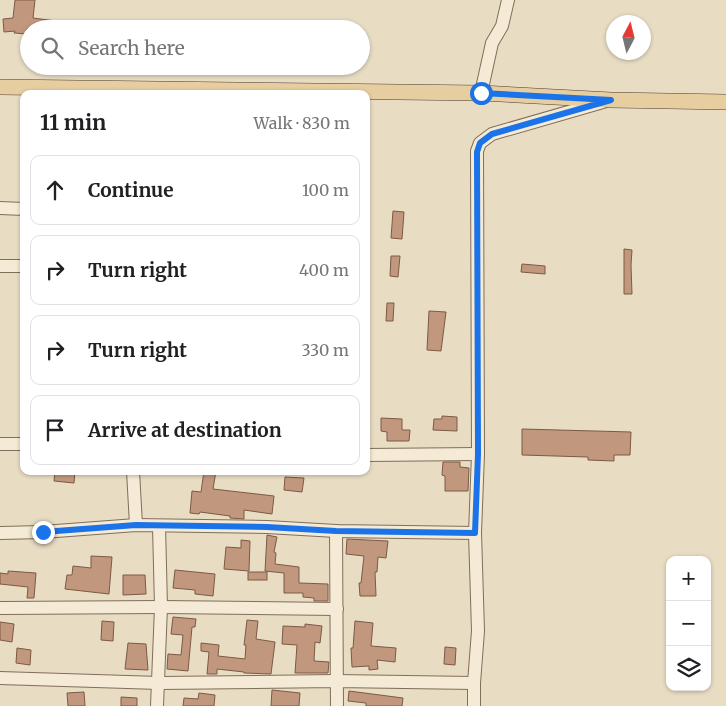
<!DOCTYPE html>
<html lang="en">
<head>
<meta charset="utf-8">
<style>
	:root { --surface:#fff; --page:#f6f6f6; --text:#202124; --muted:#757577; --line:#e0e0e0 }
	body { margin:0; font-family:Merriweather,serif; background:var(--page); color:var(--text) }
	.controls { position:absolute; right:15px; bottom:15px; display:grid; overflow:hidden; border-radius:10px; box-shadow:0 1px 4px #0004 }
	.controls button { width:45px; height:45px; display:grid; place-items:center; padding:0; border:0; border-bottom:1px solid var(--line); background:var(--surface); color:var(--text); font:25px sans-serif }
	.compass { position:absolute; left:606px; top:15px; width:45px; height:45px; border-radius:50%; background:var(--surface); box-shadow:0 1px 4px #0004; rotate:7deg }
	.stop { position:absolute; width:15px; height:15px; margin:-11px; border:4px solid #1a73e8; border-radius:50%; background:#fff }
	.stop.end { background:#1a73e8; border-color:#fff; box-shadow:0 1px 5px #0008 }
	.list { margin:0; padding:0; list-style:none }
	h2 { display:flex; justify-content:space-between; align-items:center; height:65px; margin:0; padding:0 20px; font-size:21px }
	h2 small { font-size:16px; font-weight:400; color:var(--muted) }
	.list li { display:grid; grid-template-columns:32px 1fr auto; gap:15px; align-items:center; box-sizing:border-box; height:70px; margin:0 10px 10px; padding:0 10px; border:1px solid var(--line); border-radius:10px }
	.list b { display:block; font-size:19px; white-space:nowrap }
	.list em { font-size:16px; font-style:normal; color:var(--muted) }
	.icon { flex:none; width:28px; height:28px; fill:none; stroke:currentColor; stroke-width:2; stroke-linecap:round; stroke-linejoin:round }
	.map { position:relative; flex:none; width:726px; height:706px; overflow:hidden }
	.search { position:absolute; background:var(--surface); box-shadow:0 1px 4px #0004; left:20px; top:20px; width:350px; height:55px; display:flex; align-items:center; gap:12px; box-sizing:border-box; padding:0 18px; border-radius:28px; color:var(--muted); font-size:19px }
	.panel { position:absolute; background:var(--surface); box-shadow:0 1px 4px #0004; left:20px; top:90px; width:350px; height:385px; border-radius:10px }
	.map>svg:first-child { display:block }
	.building { fill:#c1987e; stroke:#7c5945 }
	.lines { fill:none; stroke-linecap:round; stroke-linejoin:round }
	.minor-casing { stroke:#806e5c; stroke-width:14 }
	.major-casing { stroke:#4e3d30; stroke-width:16 }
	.minor { stroke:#f4ead5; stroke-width:12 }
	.major { stroke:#e6cea0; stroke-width:15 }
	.route { stroke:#1a73e8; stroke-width:6 }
</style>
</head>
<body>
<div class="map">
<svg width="726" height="706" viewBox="0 0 726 706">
	<rect width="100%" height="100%" fill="#e8dcc3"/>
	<g class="building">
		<polygon points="15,0 35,0 33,18 56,21 55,29 27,29 27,34 14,33 15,31 4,32 3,19 13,18"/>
		<polygon points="393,211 404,212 402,239 391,238"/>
		<polygon points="624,249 632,250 631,265 632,294 624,294"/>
		<polygon points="391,256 400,256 398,277 390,276"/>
		<polygon points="522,264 545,266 545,274 521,272"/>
		<polygon points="387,303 394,303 393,321 386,321"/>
		<polygon points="429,311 446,312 441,351 427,350"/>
		<polygon points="442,416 457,417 457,431 433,430 434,419 442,419"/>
		<polygon points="381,418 402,419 402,430 410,430 409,441 387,441 387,432 381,431"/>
		<polygon points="522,429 631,432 630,455 614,455 614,461 588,460 588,457 522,455"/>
		<polygon points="443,462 460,462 460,467 469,468 468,491 445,491 445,476 442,475"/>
		<polygon points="55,471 75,471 74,483 54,481"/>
		<polygon points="204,471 216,471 213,489 274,496 272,514 244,510 244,519 230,518 230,516 200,512 199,514 190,513 192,491 201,492"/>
		<polygon points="285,477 304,478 302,492 284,490"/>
		<polygon points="267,535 277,537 274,552 276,553 275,564 299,567 299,583 328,584 328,601 314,601 314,598 303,597 303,593 284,593 284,573 265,571"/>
		<polygon points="347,539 388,541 386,558 378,557 377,572 375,572 376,596 360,596 359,583 361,583 364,556 346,554"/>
		<polygon points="241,540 250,541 249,571 224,569 226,547 241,548"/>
		<polygon points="91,556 112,557 109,594 65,589 67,575 72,575 73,566 91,568"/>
		<polygon points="175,570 215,574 213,596 195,594 195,590 173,588"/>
		<polygon points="8,571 36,573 34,598 27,598 28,587 0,584 0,573 8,574"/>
		<rect x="248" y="572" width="19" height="8"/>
		<polygon points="123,575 145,575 146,594 123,595"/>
		<polygon points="173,617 196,619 195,627 192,627 188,671 167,669 168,654 181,655 183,635 171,634"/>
		<polygon points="247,620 258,621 256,639 275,642 271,674 244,673 244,672 217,669 217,674 207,674 209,652 201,651 201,643 219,645 218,656 245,659 246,645 244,645"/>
		<polygon points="102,621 114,622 113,641 101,640"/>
		<polygon points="355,621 373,623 371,646 396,648 395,662 377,660 378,669 369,670 369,666 352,667 351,648 353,648"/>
		<polygon points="0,622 14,624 12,642 0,640"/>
		<polygon points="305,624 322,626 320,643 315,642 314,661 329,662 328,673 295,673 297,645 282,644 283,626 305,627"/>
		<polygon points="128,643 146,644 148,670 125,669"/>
		<polygon points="445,647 456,648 455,665 444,664"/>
		<polygon points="17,648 31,650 30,665 16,663"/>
		<polygon points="272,690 300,693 299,706 271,706"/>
		<polygon points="349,691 403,698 402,706 366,706 366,703 348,701"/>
		<polygon points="84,692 85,706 68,706 67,693"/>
		<polygon points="199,693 215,695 214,706 183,706 184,698 198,699"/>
		<polygon points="121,697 137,698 137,706 121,706"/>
	</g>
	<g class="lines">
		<defs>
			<g id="minor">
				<polyline points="481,93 492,43 502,26 508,0"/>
				<polyline points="0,208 24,209"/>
				<polyline points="0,266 24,266"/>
				<polyline points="0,444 24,444"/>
				<polyline points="366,455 478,454"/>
				<polyline points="133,471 136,525"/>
				<polyline points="336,531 337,706"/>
				<polyline points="0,533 43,532 136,525 267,527 336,531 475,533"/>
				<polyline points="0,608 161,607 337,609"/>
				<polyline points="0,678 159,683 336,681 474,683"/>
				<polyline points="157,706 161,607 159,526"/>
				<polyline points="474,706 474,683 478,631 475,533 478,454 477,151 480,143 492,134 603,102"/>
			</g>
			<polyline id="major" points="0,87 481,93 611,100 726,102"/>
		</defs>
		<use href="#minor" class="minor-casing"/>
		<use href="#major" class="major-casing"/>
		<use href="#minor" class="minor"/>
		<use href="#major" class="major"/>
	</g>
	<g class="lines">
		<polyline class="route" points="43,532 136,525 267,527 336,531 475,533 478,454 477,152 480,143 492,134 611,100 481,93"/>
	</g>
</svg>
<div class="controls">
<button>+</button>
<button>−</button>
<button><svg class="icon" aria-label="layers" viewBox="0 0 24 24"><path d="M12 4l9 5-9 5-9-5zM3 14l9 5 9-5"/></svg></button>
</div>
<svg class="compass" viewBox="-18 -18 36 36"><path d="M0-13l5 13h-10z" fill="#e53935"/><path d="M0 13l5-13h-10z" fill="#757577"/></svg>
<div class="stop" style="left:481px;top:93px"></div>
<div class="stop end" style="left:43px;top:532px"></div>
<div class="search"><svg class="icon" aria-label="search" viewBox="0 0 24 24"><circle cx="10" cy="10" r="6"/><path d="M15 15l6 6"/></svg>Search here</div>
<section class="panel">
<h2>11 min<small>Walk · 830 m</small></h2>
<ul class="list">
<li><svg class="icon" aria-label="ahead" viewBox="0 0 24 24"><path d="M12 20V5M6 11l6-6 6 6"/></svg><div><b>Continue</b></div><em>100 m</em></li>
<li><svg class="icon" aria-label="right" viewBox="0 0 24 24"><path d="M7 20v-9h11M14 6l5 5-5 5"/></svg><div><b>Turn right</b></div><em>400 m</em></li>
<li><svg class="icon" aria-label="right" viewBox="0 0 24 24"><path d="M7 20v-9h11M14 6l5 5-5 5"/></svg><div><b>Turn right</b></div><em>330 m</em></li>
<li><svg class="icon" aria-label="arrive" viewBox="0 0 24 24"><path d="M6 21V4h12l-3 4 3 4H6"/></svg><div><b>Arrive at destination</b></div></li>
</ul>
</section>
</div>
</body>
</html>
